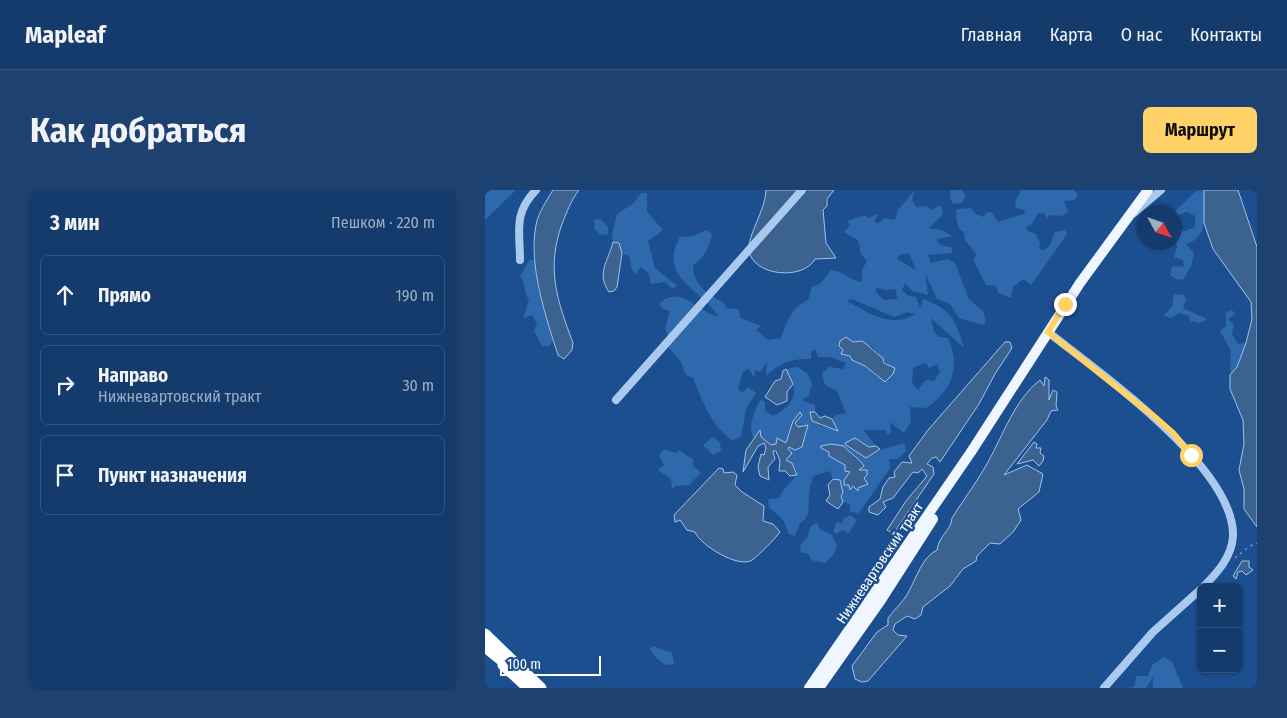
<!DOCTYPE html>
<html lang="ru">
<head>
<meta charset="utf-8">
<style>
	:root { --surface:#143b6b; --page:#1d4271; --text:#f1f3f6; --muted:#9dadc1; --line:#33557e; --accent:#ffd166 }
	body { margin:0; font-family:"Fira Sans Condensed",sans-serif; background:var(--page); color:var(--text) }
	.controls { position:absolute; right:15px; bottom:15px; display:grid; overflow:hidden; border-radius:8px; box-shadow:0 1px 4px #0004 }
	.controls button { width:45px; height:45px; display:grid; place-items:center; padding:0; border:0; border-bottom:1px solid var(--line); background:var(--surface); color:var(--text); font:25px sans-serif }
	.compass { position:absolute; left:652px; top:15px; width:45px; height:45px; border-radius:50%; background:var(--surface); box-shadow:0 1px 4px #0004; rotate:130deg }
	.scale { position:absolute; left:15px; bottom:12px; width:101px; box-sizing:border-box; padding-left:5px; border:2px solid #fff; border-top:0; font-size:14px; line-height:18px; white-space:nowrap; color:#fff; -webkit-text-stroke:4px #1b4f8f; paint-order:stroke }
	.stop { position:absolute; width:15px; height:15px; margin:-11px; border:4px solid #ffd166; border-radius:50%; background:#fff }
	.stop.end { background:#ffd166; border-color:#fff; box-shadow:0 1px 5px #0008 }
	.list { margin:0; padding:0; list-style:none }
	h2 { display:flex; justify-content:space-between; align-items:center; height:65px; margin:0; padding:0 20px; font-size:21px }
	h2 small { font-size:16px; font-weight:400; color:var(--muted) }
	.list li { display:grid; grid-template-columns:32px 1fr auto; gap:15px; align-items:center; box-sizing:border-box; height:80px; margin:0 10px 10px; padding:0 10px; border:1px solid var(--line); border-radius:8px }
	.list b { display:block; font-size:19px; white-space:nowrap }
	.list p { margin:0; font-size:16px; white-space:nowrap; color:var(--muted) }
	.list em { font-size:16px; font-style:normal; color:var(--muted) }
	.icon { flex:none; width:28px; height:28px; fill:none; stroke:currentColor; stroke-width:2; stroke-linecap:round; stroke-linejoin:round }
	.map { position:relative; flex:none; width:772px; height:498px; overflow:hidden; border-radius:8px }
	header { display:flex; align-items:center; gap:30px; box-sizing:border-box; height:70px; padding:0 25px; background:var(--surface); border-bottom:1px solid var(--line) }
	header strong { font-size:24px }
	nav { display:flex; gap:28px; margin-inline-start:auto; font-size:18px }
	.intro { display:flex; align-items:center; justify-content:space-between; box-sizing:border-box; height:120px; padding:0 30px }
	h1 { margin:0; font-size:35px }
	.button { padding:12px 22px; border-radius:8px; background:var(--accent); color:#111; font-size:18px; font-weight:700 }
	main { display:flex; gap:30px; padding:0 30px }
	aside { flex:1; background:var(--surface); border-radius:8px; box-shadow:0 1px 4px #0004 }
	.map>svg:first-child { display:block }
	.green { fill:#2e69ad; fill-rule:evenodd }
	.water { fill:#3c6290; stroke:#9cc4f0 }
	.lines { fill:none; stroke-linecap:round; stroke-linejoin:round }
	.path { stroke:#a9c9ee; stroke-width:1; stroke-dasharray:2.5 4; stroke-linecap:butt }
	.minor { stroke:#a9c9ee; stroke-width:8 }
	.major { stroke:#f0f6ff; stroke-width:10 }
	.highway { stroke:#fff; stroke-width:11 }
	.route { stroke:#ffd166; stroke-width:6 }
	.labels { text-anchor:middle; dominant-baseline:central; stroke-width:5; stroke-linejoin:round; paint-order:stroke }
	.street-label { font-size:14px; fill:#fff; stroke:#1b4f8f }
</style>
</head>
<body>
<header>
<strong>Mapleaf</strong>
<nav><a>Главная</a><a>Карта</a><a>О нас</a><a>Контакты</a></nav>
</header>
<div class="intro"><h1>Как добраться</h1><a class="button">Маршрут</a></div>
<main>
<aside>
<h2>3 мин<small>Пешком · 220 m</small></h2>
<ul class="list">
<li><svg class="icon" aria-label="ahead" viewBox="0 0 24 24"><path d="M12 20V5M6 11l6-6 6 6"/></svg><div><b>Прямо</b></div><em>190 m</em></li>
<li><svg class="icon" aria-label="right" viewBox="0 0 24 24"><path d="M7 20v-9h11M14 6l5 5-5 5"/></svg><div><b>Направо</b><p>Нижневартовский тракт</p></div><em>30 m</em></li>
<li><svg class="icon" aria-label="arrive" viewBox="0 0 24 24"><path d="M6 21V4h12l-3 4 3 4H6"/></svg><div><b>Пункт назначения</b></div></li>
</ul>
</aside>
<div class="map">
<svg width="772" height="498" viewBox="0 0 772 498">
	<rect width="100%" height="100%" fill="#1b4f8f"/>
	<g class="green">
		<polygon points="0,0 31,0 0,30"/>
		<polygon points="465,0 477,0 481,5 477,13 468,14 465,8"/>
		<polygon points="536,0 589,0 593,5 590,10 579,11 583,21 577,26 566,25 562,28 559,23 553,23 547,34 541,37 543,41 551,44 555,53 554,59 559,60 565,55 570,42 580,40 582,44 546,95 538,89 528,97 526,108 513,103 511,96 501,95 489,71 491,64 480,50 479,42 474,39 471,28 472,19 486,18 491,24 498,27 502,22 507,23 513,32 539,24 540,20 531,18 530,12"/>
		<path d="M719 0C719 19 725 48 701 54L709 63 706 76 698 90 691 89 685 85 687 77 699 76 698 70 689 67 692 57 690 46 692 41H700L710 37V26L702 22 694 25 690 32 689 22 711 1Z"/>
		<path d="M429 1 427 10 431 17 442 16 446 20 456 15 458 24 444 38 457 40 467 46 453 49 452 52 458 56 466 57 468 63 443 65 446 73 462 69 470 73 484 109 498 121 501 132 498 135 474 128 465 114 452 109 440 83 443 105 427 101 420 93 417 100 422 105 431 107 435 118 438 109C466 120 471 129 479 158L446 128 449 142 454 147 463 148C476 177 467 201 441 218L425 217 426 232 419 243 405 232 406 242 403 245 400 240H378L391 256 384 257 374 250 361 255 381 268C392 258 406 258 419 253L421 261 413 269H404L405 278 374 323 365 322V314L358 312 355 290 348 289 345 281 328 286C326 293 324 300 324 307 322 319 327 326 315 333L310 346 304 344 298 330 284 317 283 309 294 308 299 299 312 285 311 279 301 270C304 249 316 252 323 235L313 237 310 233 315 223 304 242 301 253 291 249V254L286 256 276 247 274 241 269 249C262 236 269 223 275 210L280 211V221L288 226C300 221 313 209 308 194 306 189 303 185 301 179L312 177 322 183 327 193 324 206 316 210 330 215V222H326L335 236 352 240 347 229 351 225 361 223 352 201 340 195 337 183 344 177 358 179 361 173 345 167H333L330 159 326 162V169C307 168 294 173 281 186L282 173 275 182 270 180 269 188 264 179 258 182 253 199 257 203 263 197 271 203 261 219 256 247 247 250C227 237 217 210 208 188L201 185 196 172 180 153 184 147 180 139 185 121 178 119 174 114C194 93 214 122 234 127 216 99 172 87 195 47L208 46 221 40 227 44C224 57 220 68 208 75 208 95 222 104 239 113L241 118 253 119 256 128 276 136 271 140 283 150 296 148C302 132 306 117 323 110L327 97 336 93 346 80C361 82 363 90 377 92V80L382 71 376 64 373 50 359 42 365 35 362 31 380 25 383 28 393 24 389 32 394 33 400 28 410 30 413 20ZM424 63 431 80 412 69 414 65ZM392 98 400 100 411 99 412 109 399 110 390 101ZM367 109 409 127 422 122 430 124C407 139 383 123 362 111ZM386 156 405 177 392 187 380 176 367 170 366 166 357 163 359 160ZM440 173 444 178 452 174 455 182 449 191 441 190 433 200 427 193 428 178ZM359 256 367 267 376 270 373 298 368 295 365 299 366 282 360 275 344 266V262Z"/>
		<polygon points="156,3 162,3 162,22 178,40 163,51 170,78 192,96 188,99 180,92 166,94 164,84 156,77 151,84 147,80 144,66 137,63 132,52 128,52 127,44 132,24 149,13"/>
		<polygon points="110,29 116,30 123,37 123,44 116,45 109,39"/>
		<path d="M45 69 51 71 53 98 68 151 65 156H57L49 141 52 134 47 125 38 128 44 110C38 102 41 93 35 86Z"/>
		<polygon points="689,104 699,105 701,109 698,118 722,129 714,133 705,131 704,126 695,123 685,128 679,125 687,117"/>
		<polygon points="747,120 750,124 743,129 749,135 747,144 753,154 761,153 752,177 745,185 746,161 735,141 741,136 741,123"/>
		<polygon points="228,247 235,252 236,261 228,265 218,255"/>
		<polygon points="179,259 190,263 194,260 209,270 208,276 216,283 204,295 191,296 187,299 186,289 173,280 179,275 174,266"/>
		<polygon points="365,325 372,330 364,343 358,340 351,344 348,341 352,331 357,334 359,328"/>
		<polygon points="332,333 335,339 347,345 352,356 348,365 340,373 326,370 324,364 316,362 315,355 322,348 326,336"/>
		<polygon points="168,456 187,463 189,474 181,475 171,468 165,459"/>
		<polygon points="679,467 687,472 698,498 668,498 668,487 661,498 642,498 649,497 651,486 663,486 667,475"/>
	</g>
	<g class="water">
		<path d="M68 0H94C86 10 82 22 77 34 61 79 72 110 88 153L87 160 79 169 73 165C61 128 43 74 51 35 53 23 62 10 68 0Z"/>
		<path d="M281 0H349L342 9V16L338 20 341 53 351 68 330 69C318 91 267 86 264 60 262 46 281 19 281 0Z"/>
		<polygon points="719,0 753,0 772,57 772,337 759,319 759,299 754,280 759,254 758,230 745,199 745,185 752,177 761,153 767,129 766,112 728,59 719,33"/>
		<path d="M128 52 134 53 137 63 132 97 129 101 124 102C111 83 123 72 128 52Z"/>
		<path d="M361 147 368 152 377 151C385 156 390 163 398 168L399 173 410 178 408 184 400 192 380 176 367 170 365 166 356 164 358 160 354 156 355 151Z"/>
		<polygon points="520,152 525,152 527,158 510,184 494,214 455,272 451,267 447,268 442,274 448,277 449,284 408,344 402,340 421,311 442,286 437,279 433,283 428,282 408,308 398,312 401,317 393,325 384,322 384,317 395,309 398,297 404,288 410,287 409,282 417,272 427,273 424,266 443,240"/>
		<polygon points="301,179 308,194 302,202 302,211 292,215 280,207 290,191 296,189 298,181"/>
		<path d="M560 187 564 190V210L568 200 572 202 571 216 573 220 566 221 562 230 519 285 542 275 558 284 554 302 533 319 536 330 528 342 515 354 505 353 492 366 491 371 478 379 465 396 438 417 436 425 430 429 422 426 410 434 408 440 413 445 422 446 383 491 377 492 370 489 367 476 392 442 403 435V428C409 420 418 412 423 403 431 389 437 367 452 360 454 345 466 341 467 328 477 312 489 296 499 279 516 251 528 211 555 190L559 196Z"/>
		<polygon points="315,222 317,225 310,233 313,237 323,235 317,257 310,260 304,257 303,259 307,263 301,270 307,273 312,285 305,286 300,281 294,281 295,271 291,261 288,261 290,269 283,277 284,290 275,286 273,277 276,264 279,265 281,258 279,253 273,256 258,282 261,260 275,240 276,247 286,255 291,254 292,248 301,253 308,231"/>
		<polygon points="325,222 330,222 335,228 340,226 347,229 353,241 327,231"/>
		<polygon points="370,248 384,257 391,256 395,259 381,268 361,255 360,253"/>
		<polygon points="549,252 552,254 551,258 556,258 555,263 559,266 558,271 554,276 548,270 532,274"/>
		<path d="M346 254 359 256C365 264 375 268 379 276L374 280H382V285L379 288 383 294 373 298V301L368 296 365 300 364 295H359V290L365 282 360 281V275L344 266V262L336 258V256Z"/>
		<path d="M234 278 238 279 239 283 248 282 252 285 250 295 257 302 279 316 278 331 288 334 295 342C291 348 273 366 267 370 254 379 215 355 210 342L202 340 195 330 190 332 189 325Z"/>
		<polygon points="348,289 355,290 358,303 356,306 358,312 353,319 341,311 345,305 343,295"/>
		<polygon points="757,371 764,371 764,377 768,380 761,385 757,381 753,382 751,389 748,386"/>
	</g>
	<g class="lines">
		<polyline class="path" points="750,368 765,356 772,353"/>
		<g class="minor">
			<polyline points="649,23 676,0"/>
			<path d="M35 70C35 41 28 24 51 0"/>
			<path d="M563 142C612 181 750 277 748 346 747 367 732 383 718 397"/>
			<polyline points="131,210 317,0"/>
			<polyline points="619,498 668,442 716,399"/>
		</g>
		<g class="major">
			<polyline points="324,498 486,262 595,93 663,0"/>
			<polyline points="334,498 396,410 448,329"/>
		</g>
		<g class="highway">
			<polyline points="0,444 56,498"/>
			<polyline points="0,457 26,478"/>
			<polyline points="18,475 43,498"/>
		</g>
	</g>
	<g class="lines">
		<polyline class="route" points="580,114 563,142 672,229 688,243 706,265"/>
	</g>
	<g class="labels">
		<g class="street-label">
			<text transform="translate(395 373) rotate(-56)">Нижневартовский тракт</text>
		</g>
	</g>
</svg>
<div class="controls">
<button>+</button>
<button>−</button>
</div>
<svg class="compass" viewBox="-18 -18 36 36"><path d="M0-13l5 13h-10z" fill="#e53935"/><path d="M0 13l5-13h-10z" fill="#9dadc1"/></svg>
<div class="scale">100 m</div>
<div class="stop" style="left:706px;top:265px"></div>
<div class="stop end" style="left:580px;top:114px"></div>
</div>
</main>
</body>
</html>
